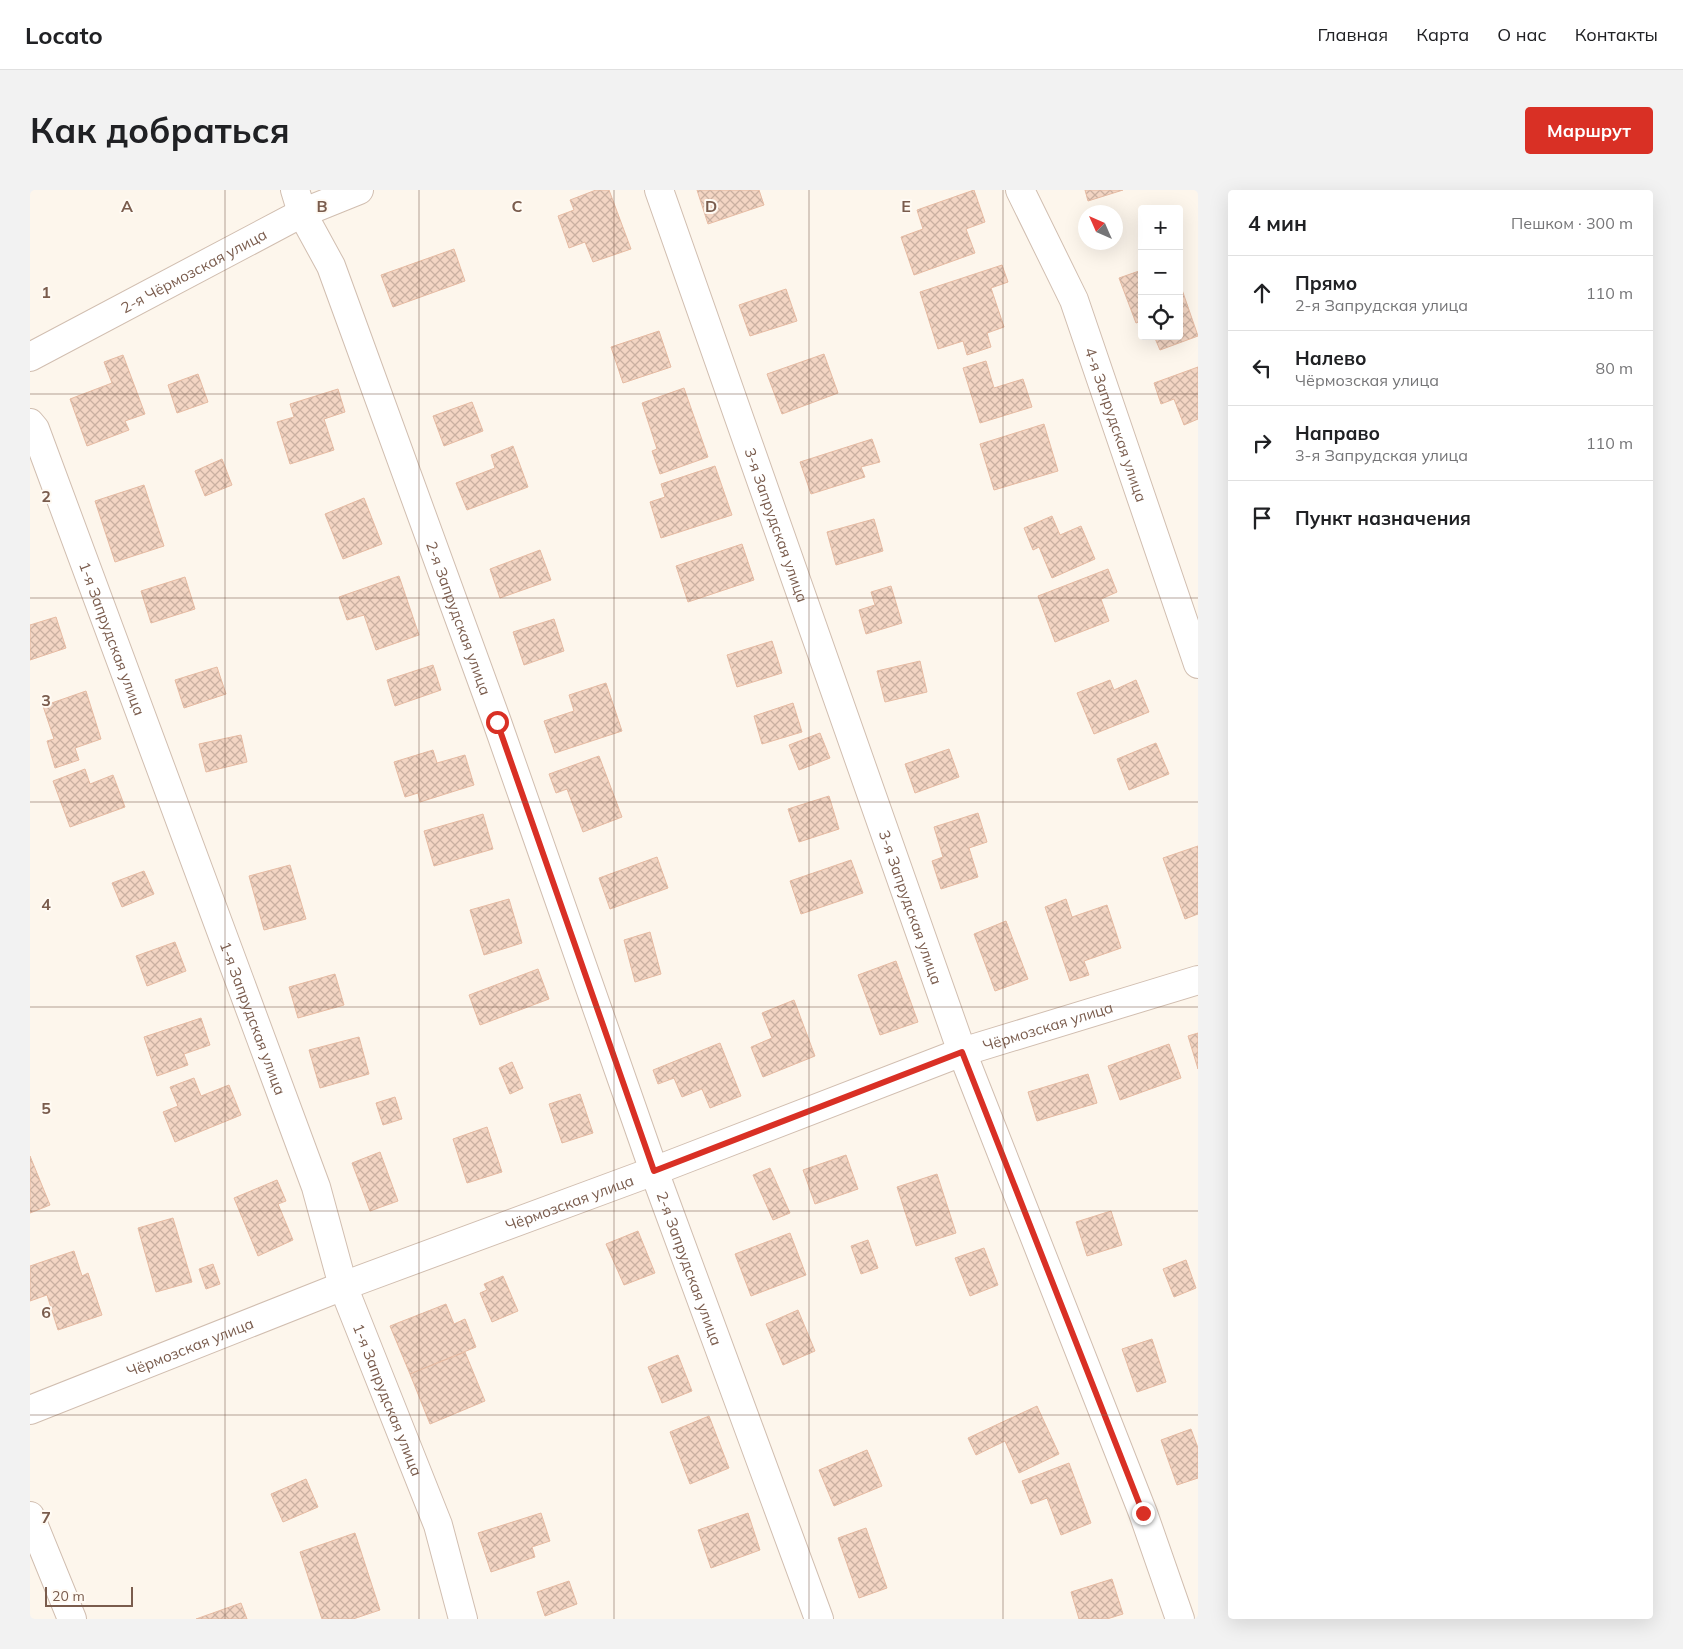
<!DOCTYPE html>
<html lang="ru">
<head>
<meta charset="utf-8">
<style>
	:root { --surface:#fff; --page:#f2f2f2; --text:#202124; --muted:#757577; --line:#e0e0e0; --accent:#d93025 }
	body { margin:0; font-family:Mulish,sans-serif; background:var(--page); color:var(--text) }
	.controls { position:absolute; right:15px; top:15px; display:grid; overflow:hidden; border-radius:5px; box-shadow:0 5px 20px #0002 }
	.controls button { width:45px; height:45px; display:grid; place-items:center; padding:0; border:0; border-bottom:1px solid var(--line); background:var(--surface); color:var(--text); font:25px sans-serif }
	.compass { position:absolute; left:1048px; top:15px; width:45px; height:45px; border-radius:50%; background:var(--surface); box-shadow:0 5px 20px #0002; rotate:315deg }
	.scale { position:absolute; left:15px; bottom:12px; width:88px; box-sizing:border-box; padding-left:5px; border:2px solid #7a5c4d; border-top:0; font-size:14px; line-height:18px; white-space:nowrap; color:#7a5c4d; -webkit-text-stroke:4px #fffaf3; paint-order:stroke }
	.stop { position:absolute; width:15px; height:15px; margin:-11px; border:4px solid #d93025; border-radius:50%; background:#fff }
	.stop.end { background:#d93025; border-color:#fff; box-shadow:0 1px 5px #0008 }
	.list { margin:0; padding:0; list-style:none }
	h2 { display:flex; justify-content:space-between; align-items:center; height:65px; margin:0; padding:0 20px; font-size:21px }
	h2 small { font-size:16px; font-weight:400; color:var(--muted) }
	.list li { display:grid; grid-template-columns:32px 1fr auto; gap:15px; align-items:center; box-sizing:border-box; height:75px; padding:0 20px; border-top:1px solid var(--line) }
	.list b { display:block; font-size:19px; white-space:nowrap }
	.list p { margin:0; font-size:16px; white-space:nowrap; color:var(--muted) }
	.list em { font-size:16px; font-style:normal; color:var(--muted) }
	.icon { flex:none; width:28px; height:28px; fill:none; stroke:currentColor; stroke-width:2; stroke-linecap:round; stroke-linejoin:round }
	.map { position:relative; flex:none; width:1168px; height:1429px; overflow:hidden; border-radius:5px }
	header { display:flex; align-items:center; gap:30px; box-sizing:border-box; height:70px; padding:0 25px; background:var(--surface); border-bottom:1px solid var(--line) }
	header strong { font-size:24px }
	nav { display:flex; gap:28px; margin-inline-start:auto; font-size:18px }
	.intro { display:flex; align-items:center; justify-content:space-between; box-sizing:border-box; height:120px; padding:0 30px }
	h1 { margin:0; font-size:35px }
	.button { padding:12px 22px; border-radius:5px; background:var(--accent); color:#fff; font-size:18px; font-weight:700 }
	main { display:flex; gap:30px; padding:0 30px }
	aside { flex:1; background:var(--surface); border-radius:5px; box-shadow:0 5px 20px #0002 }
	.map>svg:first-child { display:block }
	.building { fill:url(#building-cross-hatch); stroke:#e6bba3 }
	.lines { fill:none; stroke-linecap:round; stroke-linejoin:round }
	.minor-casing { stroke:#d1beb0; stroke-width:30 }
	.minor { stroke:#fff; stroke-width:28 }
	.route { stroke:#d93025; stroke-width:6 }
	.grid { fill:none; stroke:#7a5c4d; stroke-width:1; stroke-opacity:0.55 }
	.labels { text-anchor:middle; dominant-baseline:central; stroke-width:4; stroke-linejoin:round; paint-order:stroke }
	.street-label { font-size:15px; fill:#7a5c4d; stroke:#fffaf3 }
	.grid-label { font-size:16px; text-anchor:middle; font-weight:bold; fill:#7a5c4d; stroke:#fffaf3; stroke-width:4; stroke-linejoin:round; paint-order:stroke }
</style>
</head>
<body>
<header>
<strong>Locato</strong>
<nav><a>Главная</a><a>Карта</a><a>О нас</a><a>Контакты</a></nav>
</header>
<div class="intro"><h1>Как добраться</h1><a class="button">Маршрут</a></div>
<main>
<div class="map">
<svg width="1168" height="1429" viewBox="0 0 1168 1429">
	<defs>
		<pattern id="building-cross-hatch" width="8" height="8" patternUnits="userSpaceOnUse" patternTransform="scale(1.25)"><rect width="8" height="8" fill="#f3d5c3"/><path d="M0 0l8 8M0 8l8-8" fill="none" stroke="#cab0a1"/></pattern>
	</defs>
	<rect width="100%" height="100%" fill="#fdf6ec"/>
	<g class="building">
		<polygon points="566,0 579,0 601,59 563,72 555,52 539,58 528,26 544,20 540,10"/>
		<polygon points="667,0 729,0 734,15 678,34"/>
		<polygon points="944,0 955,32 936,39 945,63 884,85 871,47 893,39 887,20"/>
		<polygon points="1055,0 1093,0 1058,11"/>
		<polygon points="424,59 435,91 363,117 351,85"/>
		<polygon points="972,75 978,92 961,98 974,137 957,143 961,157 937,165 933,151 908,159 890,102"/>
		<polygon points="1112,80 1112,131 1106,133 1089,88"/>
		<polygon points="1149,91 1168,146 1130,160 1124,146 1149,146"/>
		<polygon points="756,99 767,131 720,146 709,115"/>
		<polygon points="629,141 641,177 593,193 581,157"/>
		<polygon points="794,164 808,203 752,224 737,184"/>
		<polygon points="93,165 115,224 95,231 99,240 57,256 40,209 82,193 74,172"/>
		<polygon points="956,171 964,198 993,189 1002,217 950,233 933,178"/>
		<polygon points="1168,177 1168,229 1154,235 1144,209 1131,214 1124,193"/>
		<polygon points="168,184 178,212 147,223 138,195"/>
		<polygon points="654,198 678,267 630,284 622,261 627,259 612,213"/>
		<polygon points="308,199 315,222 294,229 304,260 260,274 247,232 264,227 260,214"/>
		<polygon points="442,212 453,241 414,256 403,226"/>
		<polygon points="1014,234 1028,281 964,300 950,254"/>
		<polygon points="842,249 850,272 831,277 835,287 781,304 770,272"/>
		<polygon points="483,256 498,297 437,320 426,293 465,278 461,265"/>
		<polygon points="192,269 202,295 175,306 165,281"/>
		<polygon points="685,276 702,325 631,348 620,312 635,307 631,294"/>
		<polygon points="114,295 134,356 85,372 65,311"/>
		<polygon points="334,308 352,354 313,369 295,324"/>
		<polygon points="1022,326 1030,345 1051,336 1065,369 1022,388 1009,357 1003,360 994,338"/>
		<polygon points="844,329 853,361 806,375 797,342"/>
		<polygon points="712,354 724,390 658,412 646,376"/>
		<polygon points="510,360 521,390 470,408 460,379"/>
		<polygon points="1078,379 1087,402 1071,409 1079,431 1025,452 1008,406"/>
		<polygon points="369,386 389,445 346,460 334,425 317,430 309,407"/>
		<polygon points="155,387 165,419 121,433 111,401"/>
		<polygon points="861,396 872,433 836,444 829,420 845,415 841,402"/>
		<polygon points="26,427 36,458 0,470 0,435"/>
		<polygon points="524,429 534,461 494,475 483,442"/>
		<polygon points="742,451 752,483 707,497 697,465"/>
		<polygon points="890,471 897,502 855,512 847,481"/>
		<polygon points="403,475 411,500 365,516 357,490"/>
		<polygon points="187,477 196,504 154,518 145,490"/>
		<polygon points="1080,490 1084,500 1106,490 1119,522 1064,544 1047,503"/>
		<polygon points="576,493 592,541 525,563 514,531 544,521 539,505"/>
		<polygon points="56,501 71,549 45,558 49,570 25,578 17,551 24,549 13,516"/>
		<polygon points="763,513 772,542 732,554 724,526"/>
		<polygon points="790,543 800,568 769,580 759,555"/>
		<polygon points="211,545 217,572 176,582 169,554"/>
		<polygon points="1126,553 1139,584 1099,600 1087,569"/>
		<polygon points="919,559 929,587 885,603 875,574"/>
		<polygon points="403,560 407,573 435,565 444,595 390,612 388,603 375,607 364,572"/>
		<polygon points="569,566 592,627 553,642 537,599 526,603 519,584"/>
		<polygon points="55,579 60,594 83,585 95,617 40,637 23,591"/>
		<polygon points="799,606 809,639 769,652 758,619"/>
		<polygon points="948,623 957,652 939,658 948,687 911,699 902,671 913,667 904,637"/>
		<polygon points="453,624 463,659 404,676 394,641"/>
		<polygon points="1168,656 1168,724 1155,729 1133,668"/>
		<polygon points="627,667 638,698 580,719 569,688"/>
		<polygon points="821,670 833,703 771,724 760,691"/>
		<polygon points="260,675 276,729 234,740 219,686"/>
		<polygon points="114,681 124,704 92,717 82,693"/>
		<polygon points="479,709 492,753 454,765 440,720"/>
		<polygon points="1036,709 1042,727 1077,715 1091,758 1054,771 1059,785 1040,791 1015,717"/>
		<polygon points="976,731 998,789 965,801 944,744"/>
		<polygon points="620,742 631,784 605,792 594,750"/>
		<polygon points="145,752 156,781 117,796 106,766"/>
		<polygon points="866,771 888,832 850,845 828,785"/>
		<polygon points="508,779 519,809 450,835 439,805"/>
		<polygon points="305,784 314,815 268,828 259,797"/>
		<polygon points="764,810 785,866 733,887 721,857 742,848 732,823"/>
		<polygon points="171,828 180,855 154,864 158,875 127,886 114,847"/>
		<polygon points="1168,843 1168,879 1158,846"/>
		<polygon points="329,847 339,884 290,898 279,860"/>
		<polygon points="690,853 711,906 680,918 672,899 652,907 644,888 628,894 623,880"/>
		<polygon points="1139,854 1151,888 1090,910 1078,876"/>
		<polygon points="482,872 493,898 480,904 469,878"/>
		<polygon points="1058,884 1067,913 1007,931 998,902"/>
		<polygon points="164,888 171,906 199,895 211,925 145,952 133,922 148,916 140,897"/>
		<polygon points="550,904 563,943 532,953 519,914"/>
		<polygon points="365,907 372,929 353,935 346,913"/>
		<polygon points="457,937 472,982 437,993 423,949"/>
		<polygon points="350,962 368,1011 340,1021 322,973"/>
		<polygon points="816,965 828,999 785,1014 773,980"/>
		<polygon points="0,966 20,1015 0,1023"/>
		<polygon points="740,978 760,1023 743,1030 723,985"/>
		<polygon points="907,984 926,1043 886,1056 867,997"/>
		<polygon points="247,990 256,1011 248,1014 263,1050 228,1066 204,1008"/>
		<polygon points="1081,1021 1092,1055 1057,1066 1046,1032"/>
		<polygon points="143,1028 162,1092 126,1102 108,1038"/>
		<polygon points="608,1041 625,1083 594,1095 576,1054"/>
		<polygon points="760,1043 776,1085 721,1106 705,1064"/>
		<polygon points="838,1050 848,1078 831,1084 821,1056"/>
		<polygon points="954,1058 968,1095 940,1106 925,1068"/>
		<polygon points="44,1061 52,1086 58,1083 72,1125 28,1140 17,1105 0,1111 0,1076"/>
		<polygon points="1156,1070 1166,1098 1144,1107 1133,1079"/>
		<polygon points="183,1074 190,1094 176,1099 169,1079"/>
		<polygon points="473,1086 488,1121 462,1132 450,1103 457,1100 454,1094"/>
		<polygon points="416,1114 424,1134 435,1129 446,1157 380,1184 360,1136"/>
		<polygon points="768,1120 785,1161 753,1175 736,1134"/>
		<polygon points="1122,1149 1136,1192 1107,1202 1092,1159"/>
		<polygon points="435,1162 455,1211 400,1234 380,1184"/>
		<polygon points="648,1165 662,1201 632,1213 618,1177"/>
		<polygon points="1007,1216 1029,1264 989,1283 975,1251 946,1265 938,1248"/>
		<polygon points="679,1226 699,1278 660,1294 640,1242"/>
		<polygon points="1161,1239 1168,1258 1168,1288 1147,1295 1131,1250"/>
		<polygon points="837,1260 852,1296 804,1316 789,1280"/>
		<polygon points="1039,1273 1061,1333 1031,1345 1017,1308 1001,1314 992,1291"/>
		<polygon points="276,1289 288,1317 253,1332 241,1304"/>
		<polygon points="511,1323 520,1351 502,1357 505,1367 461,1382 448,1343"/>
		<polygon points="718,1323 730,1360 681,1378 668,1340"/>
		<polygon points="836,1338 857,1398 829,1408 808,1348"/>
		<polygon points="325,1343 350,1420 323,1429 292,1429 270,1362"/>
		<polygon points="1082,1389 1093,1424 1077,1429 1049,1429 1041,1402"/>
		<polygon points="539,1391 547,1414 515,1426 507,1402"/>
		<polygon points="211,1413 217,1429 166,1429"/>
	</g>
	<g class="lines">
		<defs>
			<g id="minor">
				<path id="s1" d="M265 0 272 23 301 76 467 532 624 981 789 1429"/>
				<path id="s2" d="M629 0 932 862 1113 1323 1150 1429"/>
				<path id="s3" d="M990 0 1044 110 1168 474"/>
				<path id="s4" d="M0 167 272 23 329 0"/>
				<path id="s5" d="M0 233 5 239 286 997 313 1096 408 1335 433 1429"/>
				<path id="s6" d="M0 1220 313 1096 624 981 932 862 1168 790"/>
				<polyline points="0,1326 42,1429"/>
			</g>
		</defs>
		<use href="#minor" class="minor-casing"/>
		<use href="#minor" class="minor"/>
	</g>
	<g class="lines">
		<polyline class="route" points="467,532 624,981 932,862 1113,1323"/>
	</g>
	<path class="grid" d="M195 0V1429M389 0V1429M584 0V1429M779 0V1429M973 0V1429M0 204H1168M0 408H1168M0 612H1168M0 817H1168M0 1021H1168M0 1225H1168"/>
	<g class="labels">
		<g class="street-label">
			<text stroke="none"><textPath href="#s4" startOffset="185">2-я Чёрмозская улица</textPath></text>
			<text stroke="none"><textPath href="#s3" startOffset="254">4-я Запрудская улица</textPath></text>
			<text stroke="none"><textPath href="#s2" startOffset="355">3-я Запрудская улица</textPath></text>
			<text stroke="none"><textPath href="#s1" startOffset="459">2-я Запрудская улица</textPath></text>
			<text stroke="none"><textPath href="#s5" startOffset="231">1-я Запрудская улица</textPath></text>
			<text stroke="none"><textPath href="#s2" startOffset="760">3-я Запрудская улица</textPath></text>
			<text stroke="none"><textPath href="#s5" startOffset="636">1-я Запрудская улица</textPath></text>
			<text stroke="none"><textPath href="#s6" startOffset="1088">Чёрмозская улица</textPath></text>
			<text stroke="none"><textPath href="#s6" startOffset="578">Чёрмозская улица</textPath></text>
			<text stroke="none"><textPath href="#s1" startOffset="1149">2-я Запрудская улица</textPath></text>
			<text stroke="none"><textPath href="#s6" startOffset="172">Чёрмозская улица</textPath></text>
			<text stroke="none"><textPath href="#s5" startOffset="1041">1-я Запрудская улица</textPath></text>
		</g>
	</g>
	<g class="grid-label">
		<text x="97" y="22">A</text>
		<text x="292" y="22">B</text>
		<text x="487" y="22">C</text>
		<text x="681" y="22">D</text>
		<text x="876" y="22">E</text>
		<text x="16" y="108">1</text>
		<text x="16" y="312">2</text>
		<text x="16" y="516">3</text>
		<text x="16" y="720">4</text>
		<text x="16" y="924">5</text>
		<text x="16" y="1128">6</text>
		<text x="16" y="1333">7</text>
	</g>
</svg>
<div class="controls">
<button>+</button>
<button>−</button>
<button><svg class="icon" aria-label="locate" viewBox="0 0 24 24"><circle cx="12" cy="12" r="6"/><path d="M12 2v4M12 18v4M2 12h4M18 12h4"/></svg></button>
</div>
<svg class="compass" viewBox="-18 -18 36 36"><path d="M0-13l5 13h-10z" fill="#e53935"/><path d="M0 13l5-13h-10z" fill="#757577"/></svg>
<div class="scale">20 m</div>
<div class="stop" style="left:467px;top:532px"></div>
<div class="stop end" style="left:1113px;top:1323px"></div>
</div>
<aside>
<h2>4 мин<small>Пешком · 300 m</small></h2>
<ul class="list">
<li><svg class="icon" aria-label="ahead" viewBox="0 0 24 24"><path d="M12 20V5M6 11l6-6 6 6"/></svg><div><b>Прямо</b><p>2-я Запрудская улица</p></div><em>110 m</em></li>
<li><svg class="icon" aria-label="left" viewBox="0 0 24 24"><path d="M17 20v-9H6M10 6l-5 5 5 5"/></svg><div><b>Налево</b><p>Чёрмозская улица</p></div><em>80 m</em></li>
<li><svg class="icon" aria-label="right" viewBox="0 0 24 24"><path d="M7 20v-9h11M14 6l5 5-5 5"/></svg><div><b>Направо</b><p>3-я Запрудская улица</p></div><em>110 m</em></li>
<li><svg class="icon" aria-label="arrive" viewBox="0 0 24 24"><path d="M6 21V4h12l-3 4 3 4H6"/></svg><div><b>Пункт назначения</b></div></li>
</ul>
</aside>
</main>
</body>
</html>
